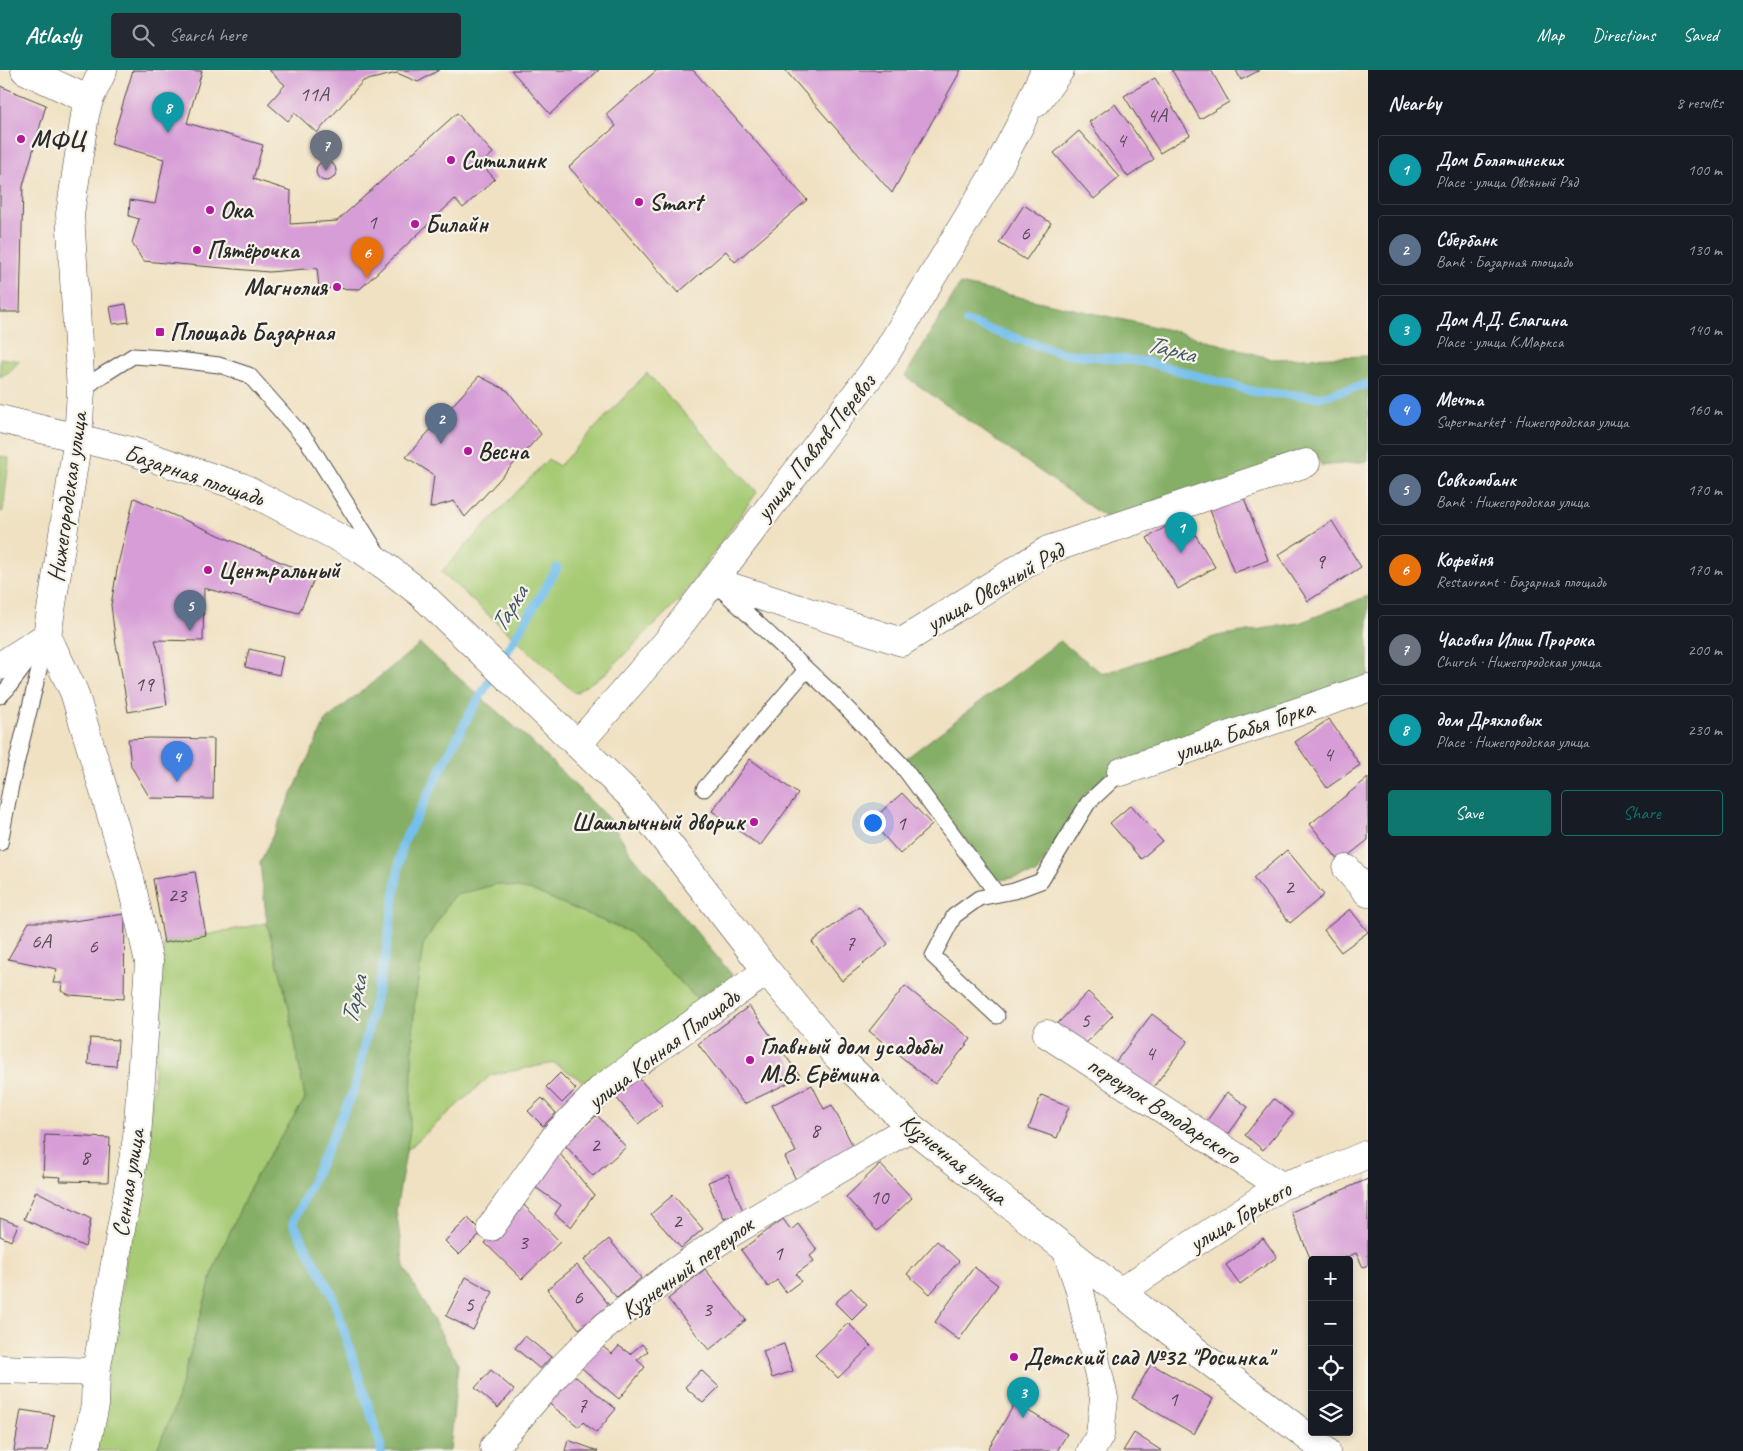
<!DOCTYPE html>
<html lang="en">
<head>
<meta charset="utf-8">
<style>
	:root { --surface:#171b24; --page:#242831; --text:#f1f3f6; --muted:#9ea1a6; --line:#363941; --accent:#0f766e }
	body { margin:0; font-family:Caveat,sans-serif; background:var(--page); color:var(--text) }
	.controls { position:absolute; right:15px; bottom:15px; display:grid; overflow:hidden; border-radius:5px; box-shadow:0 2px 8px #0003 }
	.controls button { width:45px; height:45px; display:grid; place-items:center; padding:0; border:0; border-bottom:1px solid var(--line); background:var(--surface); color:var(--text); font:25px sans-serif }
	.you { position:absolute; left:872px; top:752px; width:18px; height:18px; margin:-12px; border:4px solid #fff; border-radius:50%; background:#1a73e8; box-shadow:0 0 0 8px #1a73e833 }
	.badge { display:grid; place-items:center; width:32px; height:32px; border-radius:50%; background:var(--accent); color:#fff; font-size:16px; font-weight:700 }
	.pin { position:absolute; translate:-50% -41px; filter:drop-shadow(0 1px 2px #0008) }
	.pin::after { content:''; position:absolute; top:26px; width:18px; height:15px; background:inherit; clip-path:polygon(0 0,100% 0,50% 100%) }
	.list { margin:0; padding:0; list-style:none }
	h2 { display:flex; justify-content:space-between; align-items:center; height:65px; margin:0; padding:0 20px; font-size:21px }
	h2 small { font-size:16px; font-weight:400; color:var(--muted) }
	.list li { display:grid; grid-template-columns:32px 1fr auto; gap:15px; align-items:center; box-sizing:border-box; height:70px; margin:0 10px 10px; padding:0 10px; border:1px solid var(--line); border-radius:5px }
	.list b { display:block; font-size:19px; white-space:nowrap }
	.list p { margin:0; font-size:16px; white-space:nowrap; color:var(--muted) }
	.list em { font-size:16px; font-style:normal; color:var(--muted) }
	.actions { display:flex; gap:10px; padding:15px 20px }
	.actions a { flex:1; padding:11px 0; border:1px solid var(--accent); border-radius:5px; text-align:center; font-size:18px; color:var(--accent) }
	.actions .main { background:var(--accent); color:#fff }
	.icon { flex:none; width:28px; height:28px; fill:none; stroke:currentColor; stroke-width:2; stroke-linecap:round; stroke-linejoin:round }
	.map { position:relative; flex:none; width:1368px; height:1381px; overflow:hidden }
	header { display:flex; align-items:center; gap:30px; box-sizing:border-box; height:70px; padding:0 25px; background:var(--accent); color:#fff }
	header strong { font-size:24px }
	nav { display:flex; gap:28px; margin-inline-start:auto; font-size:18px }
	.search { width:350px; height:45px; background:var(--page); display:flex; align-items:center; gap:12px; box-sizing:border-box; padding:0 18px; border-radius:5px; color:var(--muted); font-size:19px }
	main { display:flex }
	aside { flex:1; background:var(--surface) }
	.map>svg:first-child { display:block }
	.green { fill:#a7cb74; stroke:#697b50 }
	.forest { fill:#85af66; stroke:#586d48 }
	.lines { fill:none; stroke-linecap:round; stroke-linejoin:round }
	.stream { stroke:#75bfee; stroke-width:9 }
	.building { fill:#d79dd7 }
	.lane-casing { stroke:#494642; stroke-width:17 }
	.street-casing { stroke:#494642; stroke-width:29 }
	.secondary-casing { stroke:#494642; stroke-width:29 }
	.lane { stroke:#fff; stroke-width:15 }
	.street { stroke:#fff; stroke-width:28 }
	.secondary { stroke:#fff; stroke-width:28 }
	.poi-dot { fill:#b5179e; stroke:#f7f3e8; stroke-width:2 }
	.labels { text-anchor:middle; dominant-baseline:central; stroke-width:4.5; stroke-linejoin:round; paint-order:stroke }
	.number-label { font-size:21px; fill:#564856 }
	.poi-label { font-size:24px; font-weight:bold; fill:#2b2b2b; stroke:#f7f3e8; text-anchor:start }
	.street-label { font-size:24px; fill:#2b2b2b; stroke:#f7f3e8 }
	.water-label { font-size:25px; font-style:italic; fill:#415766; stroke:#f7f3e8 }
</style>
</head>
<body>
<header>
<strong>Atlasly</strong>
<div class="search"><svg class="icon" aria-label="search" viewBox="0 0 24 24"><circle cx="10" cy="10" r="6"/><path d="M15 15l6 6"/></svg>Search here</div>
<nav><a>Map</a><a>Directions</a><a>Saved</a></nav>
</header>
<main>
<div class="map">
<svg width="1368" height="1381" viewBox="0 0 1368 1381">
	<rect width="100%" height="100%" fill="#f7f3e8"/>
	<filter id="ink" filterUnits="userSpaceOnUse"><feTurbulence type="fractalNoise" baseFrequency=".02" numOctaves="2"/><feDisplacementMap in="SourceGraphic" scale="10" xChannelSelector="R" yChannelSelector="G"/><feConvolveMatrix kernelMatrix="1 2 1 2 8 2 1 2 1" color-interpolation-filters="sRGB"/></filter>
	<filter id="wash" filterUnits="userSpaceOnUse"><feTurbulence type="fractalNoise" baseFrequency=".0096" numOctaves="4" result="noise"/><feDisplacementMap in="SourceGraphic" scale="20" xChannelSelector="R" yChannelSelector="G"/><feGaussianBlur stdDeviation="1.12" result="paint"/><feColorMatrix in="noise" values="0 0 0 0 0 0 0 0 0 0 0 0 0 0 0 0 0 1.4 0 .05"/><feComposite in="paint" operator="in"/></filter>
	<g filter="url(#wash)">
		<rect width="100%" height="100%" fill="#f0e1c2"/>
		<g class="green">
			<polygon points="0,288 20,291 9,302 0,307"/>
			<polygon points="647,303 757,422 681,528 606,603 575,623 441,502 548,389 559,396"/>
			<polygon points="0,386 9,388 3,441 0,442"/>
			<polygon points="497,814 534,821 629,862 703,934 592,1017 554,993 491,1005 406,1081 410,1060 414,938 423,875 453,826"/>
			<polygon points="267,853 288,933 305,1029 254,1109 215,1195 174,1340 156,1381 96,1381 153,1018 164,873"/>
		</g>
		<g class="forest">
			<polygon points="960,214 1174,261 1272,289 1368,286 1368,391 1322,396 1313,381 1116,455 905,306"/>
			<polygon points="1368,526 1368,609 1117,694 1085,724 1036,804 988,812 900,693 1060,571 1103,604 1217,566 1299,553"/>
			<polygon points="420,574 532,672 610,750 630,782 737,911 703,934 629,862 533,821 497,814 453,826 423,875 414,938 410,1060 396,1140 404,1197 458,1294 450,1381 156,1381 174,1340 215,1195 254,1109 305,1029 288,933 267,853 260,793 326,650"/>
		</g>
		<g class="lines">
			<g class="stream">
				<polyline points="967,252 1061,283 1147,292 1256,322 1319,327 1368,314"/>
				<polyline points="381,1381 380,1372 332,1224 293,1153 354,1020 386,882 402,775 469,645 557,498"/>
			</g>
		</g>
		<g id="blocks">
			<g class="building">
				<polygon points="133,0 202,1 187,53 263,75 253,109 291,121 290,154 337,151 457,43 493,83 481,94 495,109 463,138 455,129 360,219 319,218 317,198 269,202 143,191 132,173 139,149 129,146 130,130 155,134 164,89 111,74"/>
				<polygon points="269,0 439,0 418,12 397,3 363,11 317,63 295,43 288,51 268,34 285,15"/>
				<polygon points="511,0 599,0 550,44"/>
				<polygon points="657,0 693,0 807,130 735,192 726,181 678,223 569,97 616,56 606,44"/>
				<polygon points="785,0 961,0 892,123"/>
				<polygon points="1172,0 1211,0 1229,32 1200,49"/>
				<polygon points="1236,0 1260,0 1241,10"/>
				<polygon points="1155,8 1190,65 1160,83 1124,26"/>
				<polygon points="0,16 46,35 23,116 20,242 0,242"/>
				<polygon points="1115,34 1154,89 1128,107 1089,52"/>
				<polygon points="1079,61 1120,107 1094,129 1054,83"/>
				<circle cx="326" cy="101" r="10"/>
				<polygon points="1024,135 1051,153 1026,190 999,173"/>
				<polygon points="126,234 129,252 113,254 110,237"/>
				<polygon points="479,306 508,321 541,364 465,447 454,431 430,438 434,405 406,387"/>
				<polygon points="134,428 315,507 299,543 204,518 203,571 155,570 160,587 167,635 128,642 120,593 116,575 111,535 118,494"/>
				<polygon points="1244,428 1268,490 1234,503 1210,440"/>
				<polygon points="1184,446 1215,497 1178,519 1147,468"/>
				<polygon points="1332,451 1361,497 1308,531 1278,485"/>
				<polygon points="249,579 283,587 279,605 245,597"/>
				<polygon points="1329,649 1360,695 1327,718 1295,672"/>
				<polygon points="151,668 214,669 213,729 150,728 131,696 128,669"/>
				<polygon points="750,689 798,724 760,776 712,741"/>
				<polygon points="1368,708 1368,770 1340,792 1310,754"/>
				<polygon points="902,723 932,755 900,784 871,751"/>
				<polygon points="1131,735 1162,771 1141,789 1110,753"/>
				<polygon points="1287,780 1324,825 1290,853 1253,808"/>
				<polygon points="195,802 206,865 164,873 153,809"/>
				<polygon points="859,836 888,874 842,911 812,872"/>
				<polygon points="1350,839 1368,862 1341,882 1324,860"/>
				<polygon points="125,844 124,929 70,925 61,921 62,913 53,913 57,899 8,889 29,852 66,852"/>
				<polygon points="905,916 971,969 935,1014 869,961"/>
				<polygon points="1088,922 1113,945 1081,978 1057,954"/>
				<polygon points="749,936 801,1007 744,1034 698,974"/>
				<polygon points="1152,944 1188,971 1149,1023 1113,995"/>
				<polygon points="90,968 118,970 116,996 88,994"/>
				<polygon points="560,1003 576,1019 562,1033 546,1017"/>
				<polygon points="637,1006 662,1035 638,1054 614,1025"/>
				<polygon points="812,1015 824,1039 832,1035 855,1080 796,1110 785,1087 796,1082 772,1035"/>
				<polygon points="1227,1022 1248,1037 1225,1069 1204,1055"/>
				<polygon points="1041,1025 1069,1036 1057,1068 1029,1058"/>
				<polygon points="542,1028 556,1043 543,1056 528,1041"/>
				<polygon points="1274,1029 1293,1044 1263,1080 1245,1065"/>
				<polygon points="597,1045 626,1077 593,1106 564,1074"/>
				<polygon points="45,1065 110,1068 108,1112 60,1111 61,1107 43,1106"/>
				<polygon points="560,1084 594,1125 571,1157 555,1144 561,1135 532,1115 548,1093"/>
				<polygon points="880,1094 912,1128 877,1161 846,1127"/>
				<polygon points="728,1104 743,1141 724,1149 708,1112"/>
				<polygon points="1368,1109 1368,1195 1363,1197 1356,1183 1340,1190 1311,1190 1291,1142"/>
				<polygon points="36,1121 91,1149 85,1177 24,1149"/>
				<polygon points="673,1125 703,1159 681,1178 651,1144"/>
				<polygon points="524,1135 560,1172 522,1209 485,1173"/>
				<polygon points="0,1148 18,1155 11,1171 0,1166"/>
				<polygon points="468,1148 482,1162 459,1185 445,1171"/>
				<polygon points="783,1149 791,1160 798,1154 817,1180 810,1186 814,1191 796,1204 801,1211 786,1222 777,1210 768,1217 741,1180"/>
				<polygon points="1263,1168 1277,1187 1240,1214 1226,1195"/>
				<polygon points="609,1169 641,1208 617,1228 584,1190"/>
				<polygon points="937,1171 959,1191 930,1224 907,1204"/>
				<polygon points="577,1195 609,1235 579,1259 547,1219"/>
				<polygon points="974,1197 998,1215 959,1270 935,1252"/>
				<polygon points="705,1199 746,1250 709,1280 668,1229"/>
				<polygon points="466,1207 493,1222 473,1260 446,1246"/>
				<polygon points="851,1218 867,1235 852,1250 835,1233"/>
				<polygon points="848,1253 871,1276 838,1308 815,1285"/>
				<polygon points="525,1266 551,1287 540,1299 515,1278"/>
				<polygon points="597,1272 612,1284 619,1276 630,1284 642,1274 648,1281 637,1290 645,1297 619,1329 578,1295"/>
				<polygon points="784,1274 793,1301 772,1308 763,1281"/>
				<polygon points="1151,1294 1213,1329 1194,1364 1132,1328"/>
				<polygon points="491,1300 514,1320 498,1338 475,1318"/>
				<polygon points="701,1300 719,1317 703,1333 685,1317"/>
				<polygon points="571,1303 616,1339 596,1363 583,1352 579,1357 547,1332"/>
				<polygon points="1015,1333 1067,1364 1057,1381 987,1381"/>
				<polygon points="21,1340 54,1345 48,1381 14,1381"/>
				<polygon points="1134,1363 1162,1381 1123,1381"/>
				<polygon points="568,1370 598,1381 565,1381"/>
			</g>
		</g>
	</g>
	<g filter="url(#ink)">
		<use href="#blocks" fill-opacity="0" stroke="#494642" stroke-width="1"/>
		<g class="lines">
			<defs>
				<g id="lane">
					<polyline points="81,321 98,308 133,286 162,288 219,295 249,305 308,372 378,484"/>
					<polyline points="721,519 834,625 900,693 997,824"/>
					<polyline points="0,626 7,619 36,581"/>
					<polyline points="704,719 806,600"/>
					<polyline points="0,773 11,715 47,567"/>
					<polyline points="997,946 933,886 954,846 979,828 1014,821 1041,811 1088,733 1121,702"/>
				</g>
				<g id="street">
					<polyline points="25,0 89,30"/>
					<polyline points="1036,33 1060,0"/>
					<polyline points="78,368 81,321 70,144 85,45 89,30 103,0"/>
					<polyline points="713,511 902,572 1048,480 1306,393"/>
					<polyline points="47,566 74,622 129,804 149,892 137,1068 96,1302 95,1335 85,1381"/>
					<polyline points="1121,702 1368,618"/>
					<polyline points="1347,799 1368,823"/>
					<polyline points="1047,964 1281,1116"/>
					<polyline points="491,1157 557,1064 602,1018 767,901"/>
					<polyline points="1066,1179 1079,1217 1104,1328 1100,1365 1091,1381"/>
					<polyline points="1120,1222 1281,1116 1328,1101 1368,1084"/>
					<polyline points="0,1299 96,1302"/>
					<polyline points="494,1377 561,1299 599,1261 669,1206 731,1163 911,1057"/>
				</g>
				<g id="secondary">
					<polyline points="0,349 131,381 242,417 362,480 385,496 420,523 631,726 767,901 837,986 911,1057 1171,1262 1326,1381"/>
					<polyline points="0,596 47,566 78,368"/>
					<polyline points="578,674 666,573 882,290 997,99 1019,57 1045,0"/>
				</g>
			</defs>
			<use href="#lane" class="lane-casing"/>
			<use href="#street" class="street-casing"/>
			<use href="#secondary" class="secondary-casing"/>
			<use href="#lane" class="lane"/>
			<use href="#street" class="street"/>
			<use href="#secondary" class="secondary"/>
		</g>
	</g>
	<g class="poi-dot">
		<circle cx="21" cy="69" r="5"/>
		<circle cx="451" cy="90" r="5"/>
		<circle cx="639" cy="132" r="5"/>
		<circle cx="210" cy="140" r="5"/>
		<circle cx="415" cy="154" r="5"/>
		<circle cx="197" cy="180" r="5"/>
		<circle cx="337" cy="217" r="5"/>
		<rect x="155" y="257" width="10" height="10" rx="2.5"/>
		<circle cx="468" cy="381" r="5"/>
		<circle cx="208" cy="500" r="5"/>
		<circle cx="754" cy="752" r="5"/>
		<circle cx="750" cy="990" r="5"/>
		<circle cx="1014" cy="1287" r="5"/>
	</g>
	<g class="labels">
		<g class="number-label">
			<text x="314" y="24">11А</text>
			<text x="1157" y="45">4А</text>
			<text x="1121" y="70">4</text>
			<text x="372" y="152">1</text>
			<text x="1025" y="163">6</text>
			<text x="1320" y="491">9</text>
			<text x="144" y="614">19</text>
			<text x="1328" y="684">4</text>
			<text x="901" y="753">1</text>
			<text x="1289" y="817">2</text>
			<text x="177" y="825">23</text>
			<text x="41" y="871">6А</text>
			<text x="850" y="873">7</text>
			<text x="93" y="876">6</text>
			<text x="1085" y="950">5</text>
			<text x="1150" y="983">4</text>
			<text x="815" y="1060">8</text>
			<text x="595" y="1075">2</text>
			<text x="85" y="1087">8</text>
			<text x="879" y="1127">10</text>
			<text x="677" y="1151">2</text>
			<text x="523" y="1172">3</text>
			<text x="778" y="1183">1</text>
			<text x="578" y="1227">6</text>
			<text x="469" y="1234">5</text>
			<text x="707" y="1239">3</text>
			<text x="1173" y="1329">1</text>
			<text x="582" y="1335">7</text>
		</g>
		<g class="poi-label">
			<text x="31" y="69">МФЦ</text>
			<text x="461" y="90">Ситилинк</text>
			<text x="649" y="132">Smart</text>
			<text x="220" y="140">Ока</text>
			<text x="425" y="154">Билайн</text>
			<text x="207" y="180">Пятёрочка</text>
			<text x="327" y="217" text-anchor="end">Магнолия</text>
			<text x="170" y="262">Площадь Базарная</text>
			<text x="478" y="381">Весна</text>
			<text x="218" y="500">Центральный</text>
			<text x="744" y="752" text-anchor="end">Шашлычный дворик</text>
			<text x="760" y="976">Главный дом усадьбы<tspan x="760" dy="28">М.В. Ерёмина</tspan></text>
			<text x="1024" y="1287">Детский сад №32 "Росинка"</text>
		</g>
		<g class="street-label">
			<text transform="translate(815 377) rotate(-52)">улица Павлов-Перевоз</text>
			<text transform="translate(194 405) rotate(19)">Базарная площадь</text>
			<text transform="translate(67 427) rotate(-82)">Нижегородская улица</text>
			<text transform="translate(995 517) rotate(-30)">улица Овсяный Ряд</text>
			<text transform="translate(1244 660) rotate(-19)">улица Бабья Горка</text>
			<text transform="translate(663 979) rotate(-37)">улица Конная Площадь</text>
			<text transform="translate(1164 1040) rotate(33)">переулок Володарского</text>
			<text transform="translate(954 1089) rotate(39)">Кузнечная улица</text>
			<text transform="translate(128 1113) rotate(-81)">Сенная улица</text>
			<text transform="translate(1240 1146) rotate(-31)">улица Горького</text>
			<text transform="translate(687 1198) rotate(-36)">Кузнечный переулок</text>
		</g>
		<g class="water-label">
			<text transform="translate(1171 279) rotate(14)">Тарка</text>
			<text transform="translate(509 539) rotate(-59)">Тарка</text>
			<text transform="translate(354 930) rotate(-77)">Тарка</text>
		</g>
	</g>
</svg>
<div class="controls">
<button>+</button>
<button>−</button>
<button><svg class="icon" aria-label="locate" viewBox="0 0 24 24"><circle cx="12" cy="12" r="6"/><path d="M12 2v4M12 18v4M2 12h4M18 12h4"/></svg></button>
<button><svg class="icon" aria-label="layers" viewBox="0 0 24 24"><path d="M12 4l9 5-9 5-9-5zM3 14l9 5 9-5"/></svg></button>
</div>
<div class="you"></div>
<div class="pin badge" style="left:1181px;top:483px;background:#0f9aa8">1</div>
<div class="pin badge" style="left:441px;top:374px;background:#5c6f8a">2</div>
<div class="pin badge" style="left:1023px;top:1348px;background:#0f9aa8">3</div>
<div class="pin badge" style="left:177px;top:712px;background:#3f7fe0">4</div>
<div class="pin badge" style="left:190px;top:561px;background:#5c6f8a">5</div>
<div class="pin badge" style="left:367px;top:208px;background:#e8710a">6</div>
<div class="pin badge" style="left:326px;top:101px;background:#6b7280">7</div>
<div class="pin badge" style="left:168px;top:63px;background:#0f9aa8">8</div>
</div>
<aside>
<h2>Nearby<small>8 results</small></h2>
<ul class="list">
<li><span class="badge" style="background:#0f9aa8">1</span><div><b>Дом Болятинских</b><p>Place · улица Овсяный Ряд</p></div><em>100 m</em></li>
<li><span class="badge" style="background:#5c6f8a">2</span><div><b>Сбербанк</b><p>Bank · Базарная площадь</p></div><em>130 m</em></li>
<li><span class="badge" style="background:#0f9aa8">3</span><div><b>Дом А.Д. Елагина</b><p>Place · улица К.Маркса</p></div><em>140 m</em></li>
<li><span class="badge" style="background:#3f7fe0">4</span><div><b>Мечта</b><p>Supermarket · Нижегородская улица</p></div><em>160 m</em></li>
<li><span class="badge" style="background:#5c6f8a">5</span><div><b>Совкомбанк</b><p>Bank · Нижегородская улица</p></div><em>170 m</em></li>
<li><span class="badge" style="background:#e8710a">6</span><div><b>Кофейня</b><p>Restaurant · Базарная площадь</p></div><em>170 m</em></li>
<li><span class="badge" style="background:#6b7280">7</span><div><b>Часовня Илии Пророка</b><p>Church · Нижегородская улица</p></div><em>200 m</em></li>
<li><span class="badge" style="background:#0f9aa8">8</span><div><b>дом Дряхловых</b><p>Place · Нижегородская улица</p></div><em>230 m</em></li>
</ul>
<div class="actions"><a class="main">Save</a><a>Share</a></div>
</aside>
</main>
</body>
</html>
